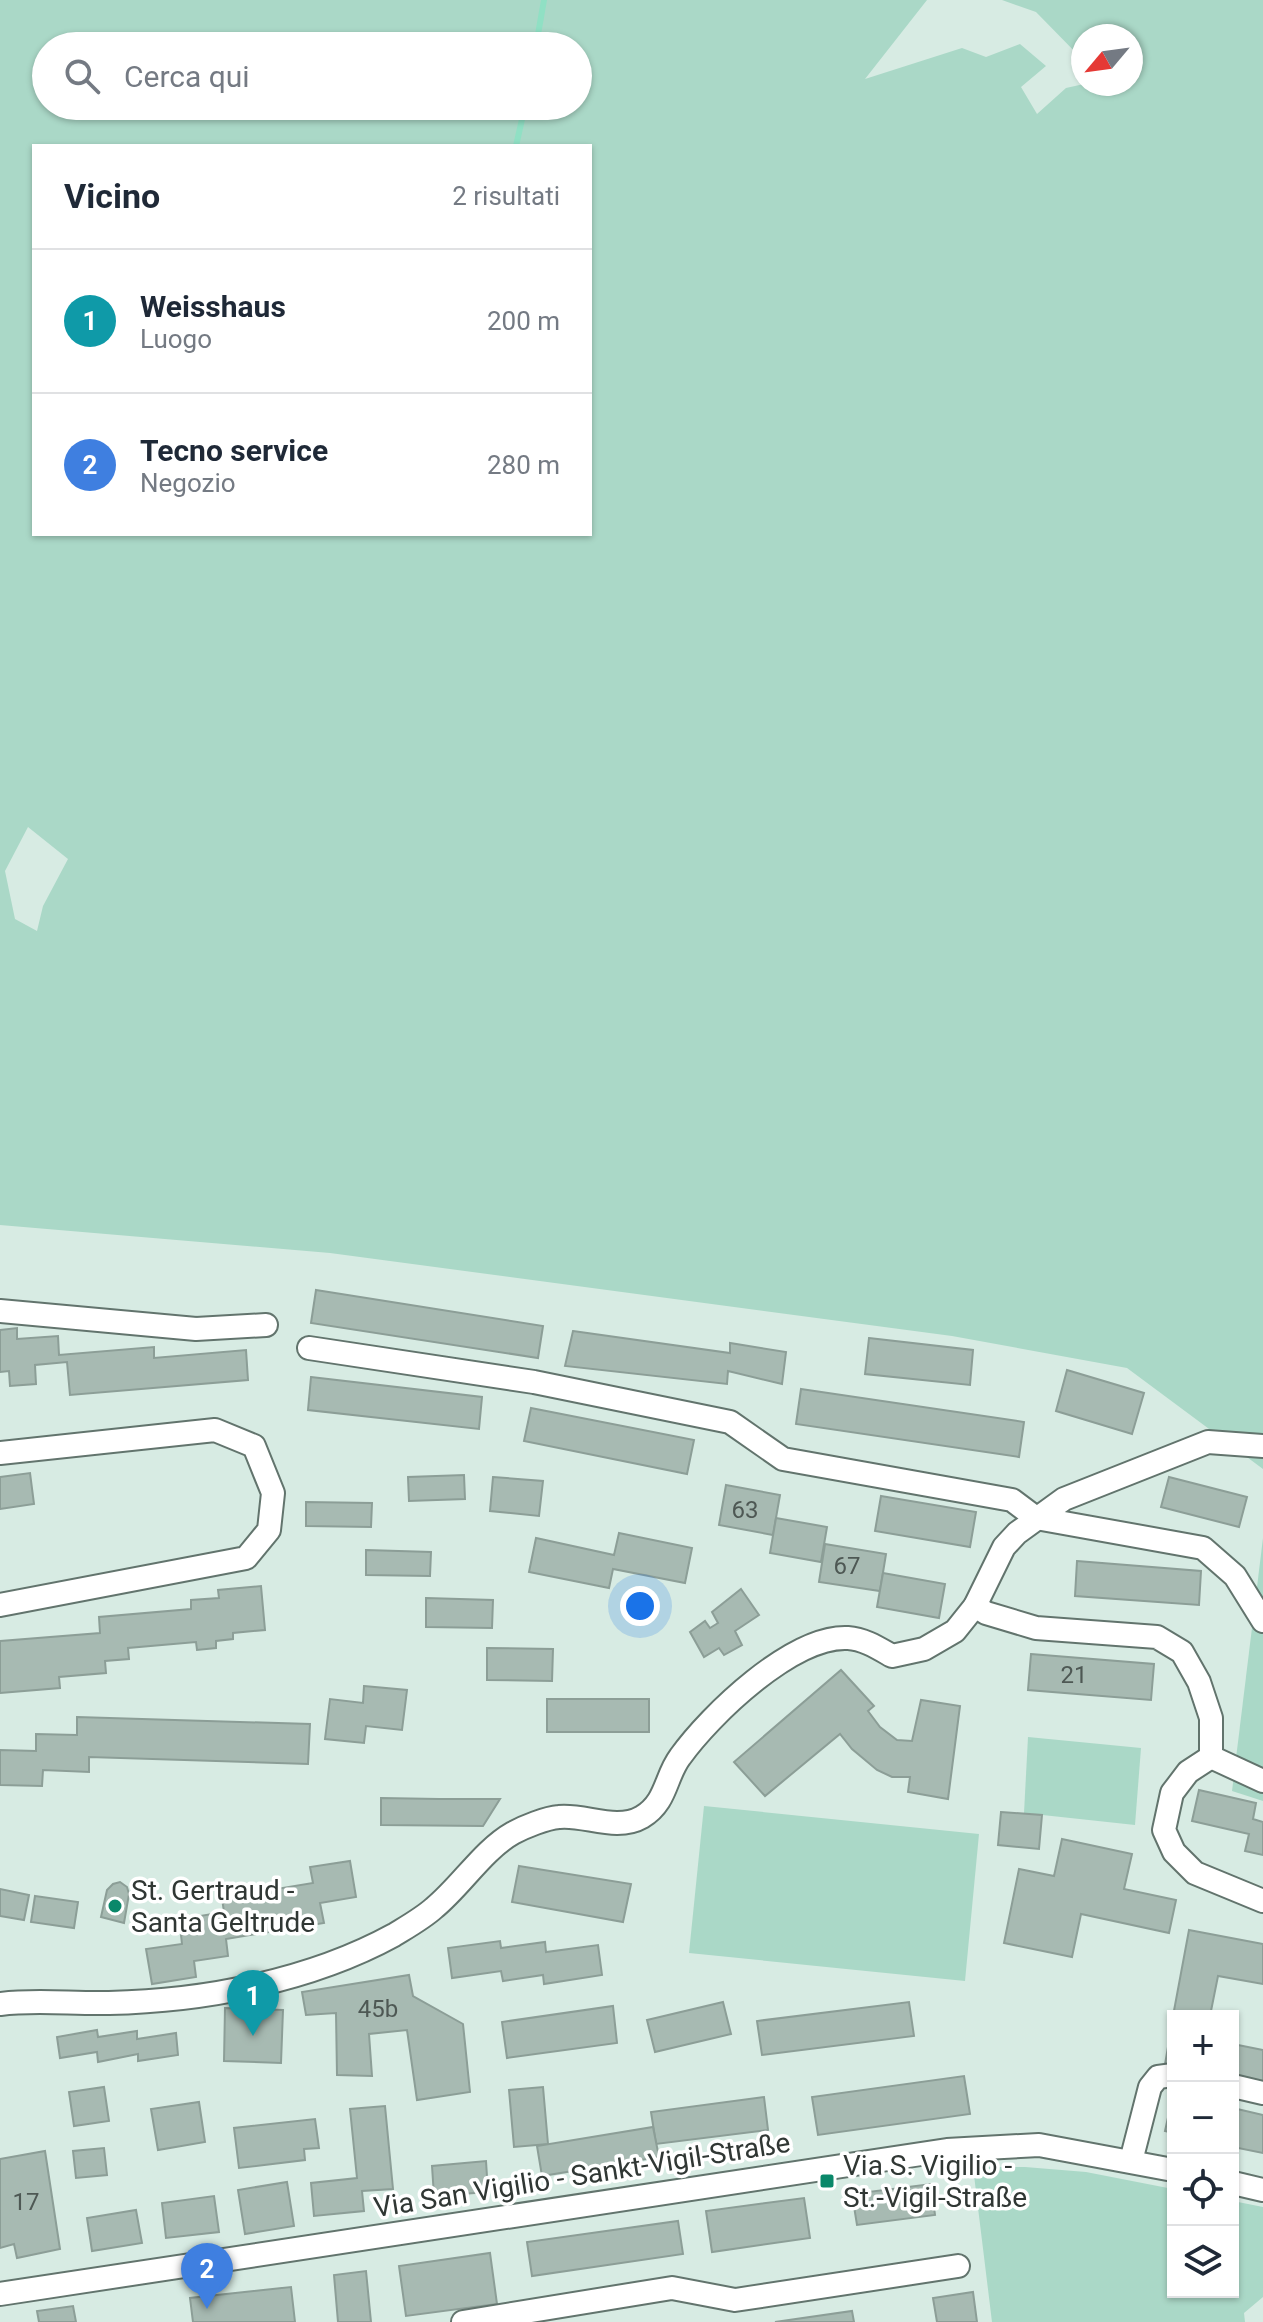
<!DOCTYPE html>
<html lang="it">
<head>
<meta charset="utf-8">
<style>
	:root { --surface:#fff; --page:#f2f2f3; --text:#1f2937; --muted:#747a83; --line:#e0e1e3; --accent:#0a886a }
	body { margin:0; font-family:Roboto,sans-serif; background:var(--page); color:var(--text) }
	.controls { position:absolute; right:24px; bottom:24px; display:grid; overflow:hidden; border-radius:0px; box-shadow:0 2px 6px #0004 }
	.controls button { width:72px; height:72px; display:grid; place-items:center; padding:0; border:0; border-bottom:2px solid var(--line); background:var(--surface); color:var(--text); font:40px sans-serif }
	.compass { position:absolute; left:1071px; top:24px; width:72px; height:72px; border-radius:50%; background:var(--surface); box-shadow:0 2px 6px #0004; rotate:241deg }
	.you { position:absolute; left:640px; top:1606px; width:28px; height:28px; margin:-20px; border:6px solid #fff; border-radius:50%; background:#1a73e8; box-shadow:0 0 0 12px #1a73e833 }
	.badge { display:grid; place-items:center; width:52px; height:52px; border-radius:50%; background:var(--accent); color:#fff; font-size:26px; font-weight:700 }
	.pin { position:absolute; translate:-50% -66px; filter:drop-shadow(0 2px 4px #0008) }
	.pin::after { content:''; position:absolute; top:42px; width:28px; height:24px; background:inherit; clip-path:polygon(0 0,100% 0,50% 100%) }
	.list { margin:0; padding:0; list-style:none }
	h2 { display:flex; justify-content:space-between; align-items:center; height:104px; margin:0; padding:0 32px; font-size:34px }
	h2 small { font-size:26px; font-weight:400; color:var(--muted) }
	.list li { display:grid; grid-template-columns:52px 1fr auto; gap:24px; align-items:center; box-sizing:border-box; height:144px; padding:0 32px; border-top:2px solid var(--line) }
	.list b { display:block; font-size:30px; white-space:nowrap }
	.list p { margin:0; font-size:26px; white-space:nowrap; color:var(--muted) }
	.list em { font-size:26px; font-style:normal; color:var(--muted) }
	.icon { flex:none; width:44px; height:44px; fill:none; stroke:currentColor; stroke-width:2; stroke-linecap:round; stroke-linejoin:round }
	.map { position:relative; flex:none; width:1263px; height:2322px; overflow:hidden }
	.search { position:absolute; background:var(--surface); box-shadow:0 2px 6px #0004; left:32px; top:32px; width:560px; height:88px; display:flex; align-items:center; gap:20px; box-sizing:border-box; padding:0 28px; border-radius:44px; color:var(--muted); font-size:30px }
	.panel { position:absolute; background:var(--surface); box-shadow:0 2px 6px #0004; left:32px; top:144px; width:560px; height:392px; border-radius:0px }
	.map>svg:first-child { display:block }
	.green { fill:#aad8c7; fill-rule:evenodd }
	.lines { fill:none; stroke-linecap:round; stroke-linejoin:round }
	.stream { stroke:#90e0c4; stroke-width:6 }
	.building { fill:#a7bab2; stroke:#8c9e97; stroke-width:2 }
	.minor-casing { stroke:#62746d; stroke-width:26 }
	.minor { stroke:#fff; stroke-width:22 }
	.poi-dot { fill:#0a886a; stroke:#fff; stroke-width:3 }
	.labels { text-anchor:middle; dominant-baseline:central; stroke-width:7; stroke-linejoin:round; paint-order:stroke }
	.number-label { font-size:24px; fill:#4e5854 }
	.poi-label { font-size:28px; fill:#303734; stroke:#fff; text-anchor:start }
	.street-label { font-size:28px; fill:#303734; stroke:#fff }
</style>
</head>
<body>
<div class="map">
<svg width="1263" height="2322" viewBox="0 0 1263 2322">
	<rect width="100%" height="100%" fill="#d7ebe3"/>
	<g class="green">
		<path d="M0 0H927L865 79 962 48 986 57 1020 44 1046 66 1021 87 1037 114 1066 88 1084 84H1131V36H1083V60L1036 12 1002 0H1263V1469L1127 1368 952 1336 330 1253 0 1225ZM46 46H578V106H46ZM34 146H590V534H34ZM28 827 68 859 43 906 37 931 15 919 5 871Z"/>
		<polygon points="1263,1538 1263,1801 1232,1791"/>
		<polygon points="1028,1737 1141,1748 1135,1825 1024,1813"/>
		<polygon points="704,1806 979,1834 965,1981 689,1953"/>
		<polygon points="973,2167 1025,2167 1086,2172 1173,2189 1173,2292 1233,2292 1233,2201 1263,2207 1263,2297 1244,2313 1245,2322 992,2322"/>
	</g>
	<g class="lines">
		<g class="stream">
			<polyline points="536,46 544,0"/>
			<polyline points="516,146 525,106"/>
		</g>
	</g>
	<g class="building">
		<polygon points="316,1290 543,1326 538,1358 311,1323"/>
		<polygon points="17,1328 17,1339 58,1336 59,1355 154,1347 154,1358 246,1350 248,1380 70,1395 67,1362 35,1365 36,1384 10,1386 9,1371 0,1372 0,1330"/>
		<polygon points="573,1331 730,1353 730,1343 786,1352 782,1384 728,1371 727,1384 565,1366"/>
		<polygon points="869,1338 973,1350 970,1385 865,1374"/>
		<polygon points="1067,1370 1144,1393 1132,1434 1056,1411"/>
		<polygon points="311,1377 482,1397 479,1429 308,1410"/>
		<polygon points="801,1389 1024,1422 1019,1457 796,1424"/>
		<polygon points="531,1408 694,1440 687,1474 524,1441"/>
		<polygon points="30,1473 34,1504 0,1509 0,1477"/>
		<polygon points="464,1475 465,1499 409,1501 408,1477"/>
		<polygon points="493,1477 543,1481 539,1516 490,1511"/>
		<polygon points="1169,1477 1247,1497 1239,1527 1161,1507"/>
		<polygon points="726,1485 780,1495 773,1535 719,1525"/>
		<polygon points="881,1496 976,1512 970,1547 875,1531"/>
		<polygon points="306,1502 372,1503 371,1527 306,1526"/>
		<polygon points="776,1518 827,1527 821,1562 770,1553"/>
		<polygon points="619,1533 692,1548 685,1583 613,1569 609,1588 529,1572 536,1538 614,1555"/>
		<polygon points="825,1544 886,1554 880,1591 819,1582"/>
		<polygon points="366,1550 431,1552 430,1576 366,1575"/>
		<polygon points="1077,1561 1201,1571 1199,1605 1075,1596"/>
		<polygon points="883,1573 945,1584 939,1618 877,1607"/>
		<polygon points="261,1586 265,1630 233,1633 233,1639 216,1641 216,1648 197,1650 196,1642 128,1648 129,1659 105,1661 106,1673 59,1677 60,1688 0,1693 0,1641 100,1633 99,1617 191,1609 191,1600 219,1598 218,1590"/>
		<polygon points="741,1589 759,1615 735,1631 742,1645 724,1655 719,1648 704,1657 690,1632 705,1621 710,1628 718,1623 712,1612"/>
		<polygon points="426,1598 493,1600 492,1628 426,1627"/>
		<polygon points="487,1648 553,1649 552,1681 487,1680"/>
		<polygon points="1031,1654 1154,1664 1151,1700 1028,1690"/>
		<polygon points="841,1670 874,1706 868,1711 880,1727 897,1740 912,1741 921,1700 960,1706 948,1799 908,1792 910,1777 892,1777 877,1770 852,1749 840,1734 765,1796 734,1762"/>
		<polygon points="364,1686 407,1690 402,1730 366,1726 364,1743 325,1739 330,1699 363,1703"/>
		<rect x="547" y="1699" width="102" height="33"/>
		<polygon points="77,1717 310,1724 308,1764 89,1757 89,1772 43,1770 42,1786 0,1785 0,1750 36,1751 36,1734 77,1735"/>
		<polygon points="1199,1790 1256,1803 1253,1819 1263,1822 1263,1855 1245,1851 1249,1834 1192,1821"/>
		<polygon points="381,1798 439,1799 500,1799 483,1826 381,1825"/>
		<polygon points="1001,1812 1042,1815 1039,1849 998,1845"/>
		<polygon points="1062,1839 1132,1854 1124,1889 1176,1900 1169,1933 1081,1914 1072,1957 1004,1943 1019,1869 1054,1876"/>
		<polygon points="350,1861 356,1897 320,1903 324,1923 226,1939 228,1956 194,1961 196,1977 152,1984 146,1949 182,1944 181,1935 196,1933 194,1917 224,1912 222,1898 313,1883 310,1867"/>
		<polygon points="519,1866 631,1884 623,1922 512,1902"/>
		<polygon points="120,1882 127,1887 129,1894 124,1923 101,1917 107,1890 113,1884"/>
		<polygon points="0,1889 29,1895 24,1920 0,1916"/>
		<polygon points="35,1896 78,1902 74,1928 31,1922"/>
		<polygon points="1189,1930 1263,1944 1263,1984 1218,1976 1210,2016 1173,2016"/>
		<polygon points="500,1941 501,1948 545,1942 546,1952 598,1945 602,1975 544,1984 543,1975 503,1981 501,1971 452,1978 448,1948"/>
		<polygon points="409,1975 413,1996 463,2024 470,2092 417,2100 407,2030 369,2034 372,2076 337,2075 336,2013 306,2015 302,1992"/>
		<polygon points="723,2002 731,2034 655,2052 647,2020"/>
		<polygon points="909,2002 914,2036 762,2055 757,2021"/>
		<polygon points="613,2006 617,2043 507,2058 502,2022"/>
		<polygon points="225,2008 283,2010 281,2063 224,2061"/>
		<polygon points="1173,2018 1173,2071 1164,2070"/>
		<polygon points="97,2030 98,2037 137,2031 137,2039 176,2033 178,2055 138,2061 138,2054 98,2062 97,2052 60,2058 57,2037"/>
		<polygon points="1233,2044 1263,2050 1263,2088 1233,2082"/>
		<polygon points="964,2076 970,2114 818,2135 812,2097"/>
		<polygon points="104,2087 109,2121 74,2126 69,2092"/>
		<polygon points="543,2087 548,2144 514,2147 509,2090"/>
		<polygon points="1173,2095 1173,2133 1165,2131"/>
		<polygon points="764,2097 768,2130 656,2144 651,2112"/>
		<polygon points="199,2102 205,2142 158,2150 151,2109"/>
		<polygon points="385,2106 393,2189 362,2191 364,2211 314,2216 311,2183 357,2178 350,2109"/>
		<polygon points="1233,2108 1263,2115 1263,2153 1233,2147"/>
		<polygon points="315,2119 319,2148 304,2149 305,2160 239,2168 234,2128"/>
		<polygon points="653,2127 659,2157 542,2176 537,2146"/>
		<polygon points="104,2148 107,2175 76,2178 73,2151"/>
		<polygon points="45,2151 60,2249 17,2258 14,2244 0,2248 0,2159"/>
		<polygon points="486,2161 488,2192 434,2196 432,2166"/>
		<polygon points="287,2182 294,2226 245,2234 238,2190"/>
		<polygon points="931,2184 935,2215 857,2225 852,2194"/>
		<polygon points="214,2196 219,2232 166,2238 162,2203"/>
		<polygon points="804,2198 810,2238 712,2252 706,2211"/>
		<polygon points="136,2210 142,2243 92,2251 87,2218"/>
		<polygon points="678,2221 683,2254 532,2276 527,2242"/>
		<polygon points="490,2253 497,2304 406,2316 399,2266"/>
		<polygon points="366,2271 371,2322 338,2322 334,2275"/>
		<polygon points="291,2287 295,2322 193,2322 190,2298"/>
		<polygon points="973,2292 977,2322 937,2322 933,2298"/>
		<polygon points="73,2306 76,2322 39,2322 37,2311"/>
		<polygon points="852,2311 854,2322 775,2322"/>
	</g>
	<g class="lines">
		<defs>
			<g id="minor">
				<polyline points="0,1311 196,1329 266,1325"/>
				<polyline points="309,1348 534,1382 730,1422 783,1459 1012,1500 1036,1518 1203,1548 1235,1576 1263,1621"/>
				<polyline points="0,1453 215,1430 254,1446 273,1493 269,1530 246,1558 0,1605"/>
				<polyline points="975,1606 986,1613 1036,1628 1157,1637 1182,1652 1199,1682 1211,1718 1211,1757"/>
				<polyline points="1211,1757 1188,1772 1172,1793 1164,1830 1174,1852 1195,1873 1263,1901"/>
				<polyline points="1211,1757 1263,1781"/>
				<path d="M0 2004C36 1999 72 2004 109 2003 204 2001 310 1981 394 1935 407 1927 423 1918 434 1908 461 1886 483 1850 513 1833 524 1827 546 1818 559 1817 585 1814 616 1832 642 1817 667 1802 665 1777 680 1757 710 1715 793 1635 848 1638 864 1639 878 1648 892 1656L924 1649 955 1631 975 1606 1004 1547 1017 1533 1064 1499 1208 1442 1263 1446"/>
				<polyline points="1233,2086 1263,2093"/>
				<polyline points="1131,2161 1150,2087 1158,2077 1173,2075"/>
				<polyline points="1233,2183 1263,2190"/>
				<polyline points="0,2294 947,2150 1039,2145 1173,2170"/>
				<polyline points="463,2322 672,2288 735,2300 958,2266"/>
			</g>
		</defs>
		<use href="#minor" class="minor-casing"/>
		<use href="#minor" class="minor"/>
	</g>
	<g class="poi-dot">
		<circle cx="115" cy="1906" r="8"/>
		<rect x="819" y="2173" width="16" height="16" rx="4"/>
	</g>
	<g class="labels">
		<g class="number-label">
			<text x="745" y="1510">63</text>
			<text x="847" y="1566">67</text>
			<text x="1074" y="1675">21</text>
			<text x="378" y="2009">45b</text>
			<text x="26" y="2202">17</text>
		</g>
		<g class="poi-label">
			<text x="131" y="1890">St. Gertraud -<tspan x="131" dy="32">Santa Geltrude</tspan></text>
			<text x="843" y="2165">Via S. Vigilio -<tspan x="843" dy="32">St.-Vigil-Straße</tspan></text>
		</g>
		<g class="street-label">
			<text transform="translate(582 2175) rotate(-9)">Via San Vigilio - Sankt-Vigil-Straße</text>
		</g>
	</g>
</svg>
<div class="controls">
<button>+</button>
<button>−</button>
<button><svg class="icon" aria-label="locate" viewBox="0 0 24 24"><circle cx="12" cy="12" r="6"/><path d="M12 2v4M12 18v4M2 12h4M18 12h4"/></svg></button>
<button><svg class="icon" aria-label="layers" viewBox="0 0 24 24"><path d="M12 4l9 5-9 5-9-5zM3 14l9 5 9-5"/></svg></button>
</div>
<svg class="compass" viewBox="-18 -18 36 36"><path d="M0-13l5 13h-10z" fill="#e53935"/><path d="M0 13l5-13h-10z" fill="#747a83"/></svg>
<div class="you"></div>
<div class="pin badge" style="left:253px;top:2036px;background:#0f9aa8">1</div>
<div class="pin badge" style="left:207px;top:2309px;background:#3f7fe0">2</div>
<div class="search"><svg class="icon" aria-label="search" viewBox="0 0 24 24"><circle cx="10" cy="10" r="6"/><path d="M15 15l6 6"/></svg>Cerca qui</div>
<section class="panel">
<h2>Vicino<small>2 risultati</small></h2>
<ul class="list">
<li><span class="badge" style="background:#0f9aa8">1</span><div><b>Weisshaus</b><p>Luogo</p></div><em>200 m</em></li>
<li><span class="badge" style="background:#3f7fe0">2</span><div><b>Tecno service</b><p>Negozio</p></div><em>280 m</em></li>
</ul>
</section>
</div>
</body>
</html>
